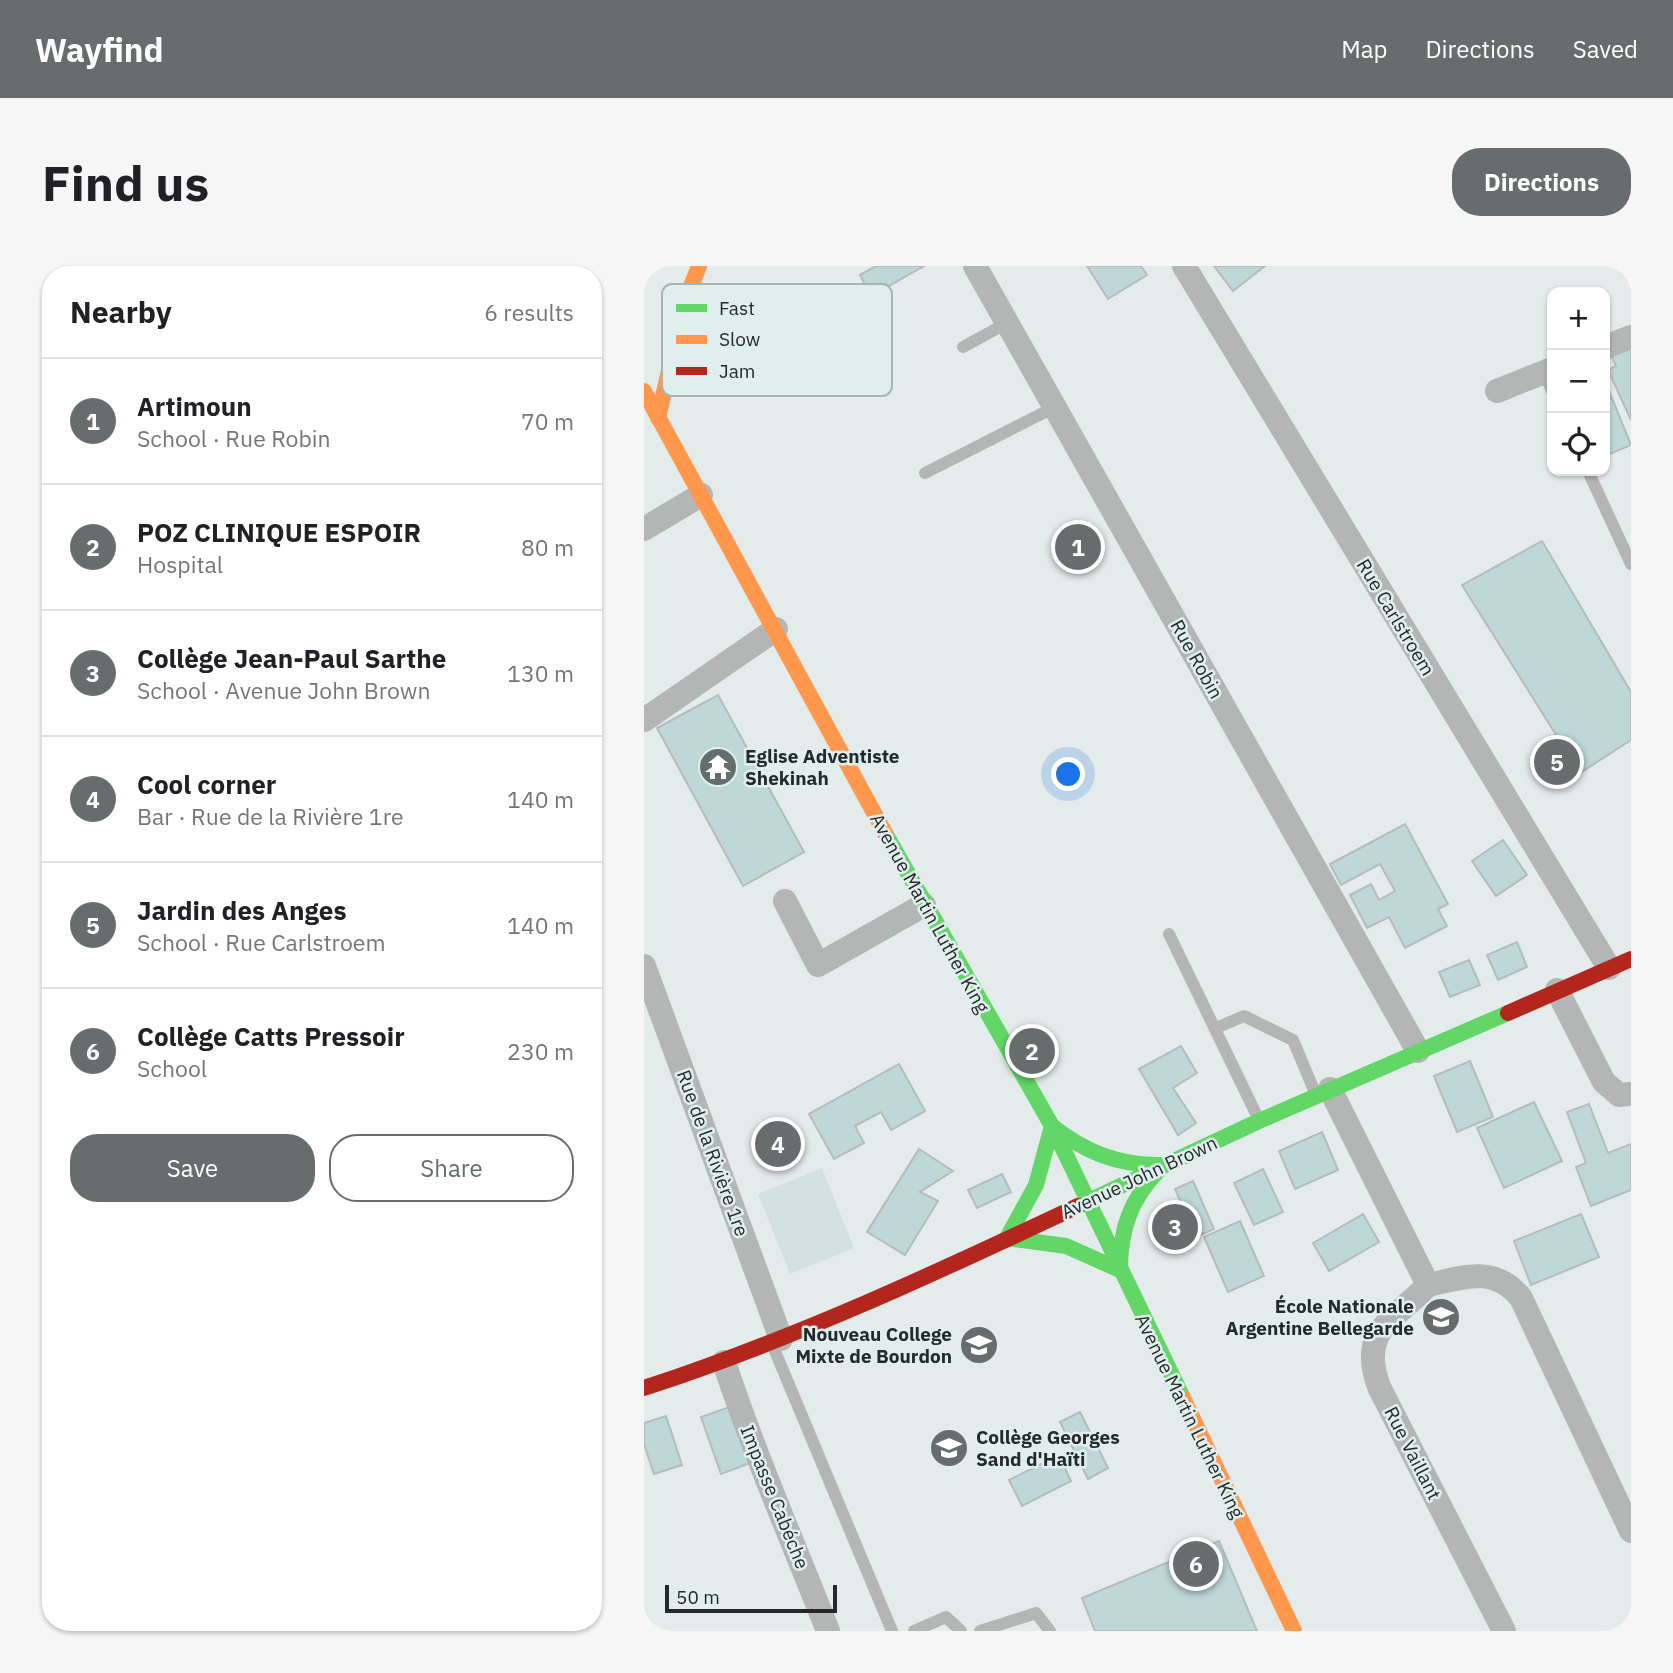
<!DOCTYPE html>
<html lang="en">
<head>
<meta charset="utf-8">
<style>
	:root { --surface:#fff; --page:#f6f6f6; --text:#202124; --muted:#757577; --line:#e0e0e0; --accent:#676d6d }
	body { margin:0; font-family:"IBM Plex Sans",sans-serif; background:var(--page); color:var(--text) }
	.controls { position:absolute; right:21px; top:21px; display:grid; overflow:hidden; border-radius:14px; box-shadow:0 2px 5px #0004 }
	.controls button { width:63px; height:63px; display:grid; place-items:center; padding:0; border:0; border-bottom:2px solid var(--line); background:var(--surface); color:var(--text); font:35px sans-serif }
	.scale { position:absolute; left:21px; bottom:18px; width:172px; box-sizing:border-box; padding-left:7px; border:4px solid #242929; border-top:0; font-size:19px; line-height:24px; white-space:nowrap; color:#242929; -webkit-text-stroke:5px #e0efee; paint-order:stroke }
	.you { position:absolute; left:425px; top:509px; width:24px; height:24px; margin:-18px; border:5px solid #fff; border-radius:50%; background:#1a73e8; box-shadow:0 0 0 10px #1a73e833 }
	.badge { display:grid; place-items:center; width:46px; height:46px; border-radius:50%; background:var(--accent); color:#fff; font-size:23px; font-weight:700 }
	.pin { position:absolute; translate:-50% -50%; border:4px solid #fff; box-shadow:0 2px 7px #0006 }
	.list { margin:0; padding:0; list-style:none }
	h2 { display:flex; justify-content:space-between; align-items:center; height:91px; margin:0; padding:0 28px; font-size:30px }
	h2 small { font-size:23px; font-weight:400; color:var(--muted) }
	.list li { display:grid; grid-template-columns:46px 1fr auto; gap:21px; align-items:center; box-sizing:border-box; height:126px; padding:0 28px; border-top:2px solid var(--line) }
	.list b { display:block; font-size:26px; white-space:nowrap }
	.list p { margin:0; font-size:23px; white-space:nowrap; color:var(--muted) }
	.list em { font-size:23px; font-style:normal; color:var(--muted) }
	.actions { display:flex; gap:14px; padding:21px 28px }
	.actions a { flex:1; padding:16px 0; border:2px solid var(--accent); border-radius:28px; text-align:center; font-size:24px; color:var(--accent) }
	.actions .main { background:var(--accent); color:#fff }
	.icon { flex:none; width:38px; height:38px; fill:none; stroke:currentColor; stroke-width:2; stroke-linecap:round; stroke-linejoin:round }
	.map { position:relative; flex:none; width:987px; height:1365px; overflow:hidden; border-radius:28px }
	header { display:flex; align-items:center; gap:42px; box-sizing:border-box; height:98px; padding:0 35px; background:var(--accent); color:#fff }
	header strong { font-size:33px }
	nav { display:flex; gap:38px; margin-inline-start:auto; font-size:24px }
	.intro { display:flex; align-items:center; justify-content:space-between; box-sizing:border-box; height:168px; padding:0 42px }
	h1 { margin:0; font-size:49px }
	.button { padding:18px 32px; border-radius:28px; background:var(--accent); color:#fff; font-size:24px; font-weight:700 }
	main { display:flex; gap:42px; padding:0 42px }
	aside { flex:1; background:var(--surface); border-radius:28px; box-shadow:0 2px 5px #0004 }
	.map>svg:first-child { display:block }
	.built { fill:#d2e1e0 }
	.building { fill:#bed8d7; stroke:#b5bcbb; stroke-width:2 }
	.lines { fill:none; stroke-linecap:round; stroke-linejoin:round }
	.lane { stroke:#b3b6b5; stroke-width:12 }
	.street { stroke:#b3b6b5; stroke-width:24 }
	.fast { stroke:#63d668; stroke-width:16 }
	.slow { stroke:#ff974d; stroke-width:16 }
	.jam { stroke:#b3261e; stroke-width:16 }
	.labels { text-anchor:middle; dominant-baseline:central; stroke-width:5; stroke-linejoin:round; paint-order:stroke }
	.street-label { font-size:19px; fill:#242929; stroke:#e0efee }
	.poi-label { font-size:19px; font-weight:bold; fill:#242929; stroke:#e0efee; text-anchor:start }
	.key { fill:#e0efee; stroke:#a8b4b3; stroke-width:2 }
	.key-label { font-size:19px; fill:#242929 }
</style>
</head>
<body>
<header>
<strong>Wayfind</strong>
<nav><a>Map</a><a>Directions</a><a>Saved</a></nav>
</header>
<div class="intro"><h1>Find us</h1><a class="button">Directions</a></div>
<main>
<aside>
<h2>Nearby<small>6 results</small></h2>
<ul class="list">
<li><span class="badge">1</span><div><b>Artimoun</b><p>School · Rue Robin</p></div><em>70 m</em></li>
<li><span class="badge">2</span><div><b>POZ CLINIQUE ESPOIR</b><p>Hospital</p></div><em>80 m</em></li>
<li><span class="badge">3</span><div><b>Collège Jean-Paul Sarthe</b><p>School · Avenue John Brown</p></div><em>130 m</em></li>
<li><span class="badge">4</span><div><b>Cool corner</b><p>Bar · Rue de la Rivière 1re</p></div><em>140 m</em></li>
<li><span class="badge">5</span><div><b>Jardin des Anges</b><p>School · Rue Carlstroem</p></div><em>140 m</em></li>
<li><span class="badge">6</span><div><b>Collège Catts Pressoir</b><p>School</p></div><em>230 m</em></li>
</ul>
<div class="actions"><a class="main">Save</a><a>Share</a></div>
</aside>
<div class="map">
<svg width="987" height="1365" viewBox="0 0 987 1365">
	<rect width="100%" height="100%" fill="#e4eceb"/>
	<polygon class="built" points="178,902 210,982 146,1008 114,928"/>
	<g class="building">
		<polygon points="232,0 280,0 227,30 216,9"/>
		<polygon points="443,0 497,0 503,9 464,33"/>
		<polygon points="570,0 621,0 589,25"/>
		<polygon points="987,74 987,154 964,104 972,100 965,84"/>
		<polygon points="961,115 987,179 961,190"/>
		<polygon points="898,275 987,426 987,474 936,507 818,319"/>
		<polygon points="74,429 160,586 99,620 13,462"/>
		<polygon points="761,558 804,638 794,643 803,660 761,682 745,651 723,662 706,629 727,618 735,634 751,625 736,598 697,619 686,598"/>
		<polygon points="859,574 883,609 852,630 828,595"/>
		<polygon points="873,676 883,701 854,714 843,689"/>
		<polygon points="825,694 836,719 806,731 795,706"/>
		<polygon points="537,780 553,807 529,822 552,857 534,869 495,803"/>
		<polygon points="826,795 849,851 813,866 790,810"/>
		<polygon points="255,798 281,845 247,864 237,846 211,860 220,877 190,893 165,848"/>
		<polygon points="890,836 918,895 860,922 833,862"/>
		<polygon points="945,838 964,887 987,878 987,924 947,940 932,901 942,897 923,846"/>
		<polygon points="678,866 694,904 651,923 635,885"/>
		<polygon points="275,883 309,905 276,926 294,935 261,989 223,966"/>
		<polygon points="619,903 639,946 610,959 590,917"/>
		<polygon points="358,908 367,926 333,942 324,924"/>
		<polygon points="549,915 570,963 552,971 531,923"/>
		<polygon points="719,948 735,976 685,1005 669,977"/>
		<polygon points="937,948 955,991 887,1019 870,975"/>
		<polygon points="596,955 620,1010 584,1026 560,971"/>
		<polygon points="88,1140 109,1196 77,1208 57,1151"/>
		<polygon points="436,1146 464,1202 444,1213 416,1156"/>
		<polygon points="22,1150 38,1199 10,1208 0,1178 0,1157"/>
		<polygon points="415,1189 427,1215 378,1240 365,1214"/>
		<polygon points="575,1275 613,1365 451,1365 438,1332"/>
	</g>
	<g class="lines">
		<g class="lane">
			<polyline points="319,81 363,57"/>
			<polyline points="900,106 908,125"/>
			<polyline points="944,205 987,298"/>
			<polyline points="281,207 411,141"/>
			<polyline points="525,668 615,854"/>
			<polyline points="572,762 600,750 649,774 672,829"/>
			<polyline points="128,1078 248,1365"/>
			<polyline points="270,1365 302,1351 317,1365"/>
			<polyline points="336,1365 392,1347 406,1365"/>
		</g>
		<g class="street">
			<polyline points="331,0 774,785"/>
			<polyline points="540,0 965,702"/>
			<polyline points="961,81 987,71"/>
			<polyline points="853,125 908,103"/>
			<polyline points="0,263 57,229"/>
			<polyline points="0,454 132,363"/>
			<polyline points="141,635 174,699 280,639"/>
			<polyline points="0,700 137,1073"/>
			<polyline points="913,724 960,816 975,829 987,828"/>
			<path d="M686 823 784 1019C820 1011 850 999 877 1032L987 1265"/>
			<path d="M784 1019C750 1055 714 1063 735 1121L860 1365"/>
			<path d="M80 1096C110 1187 149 1276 184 1365"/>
		</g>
		<g class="fast">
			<polyline points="241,567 408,860 539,1132"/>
			<polyline points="434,940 615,855 864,747"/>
			<path d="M363 972 392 919 408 860C441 886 473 899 516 899"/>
			<polyline points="363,972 422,980 476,1004"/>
			<path d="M476 1004C476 964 486 934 514 905"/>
		</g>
		<g class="slow">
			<polyline points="0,125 241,567"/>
			<polyline points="14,152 41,36 55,0"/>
			<polyline points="539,1132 650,1365"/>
		</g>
		<g class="jam">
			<polyline points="864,747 987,693"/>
			<path d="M0 1122C150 1073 292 1007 434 940"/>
		</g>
	</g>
	<defs>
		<symbol id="temple-disc" viewBox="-11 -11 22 22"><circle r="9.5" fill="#676d6d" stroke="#e0efee"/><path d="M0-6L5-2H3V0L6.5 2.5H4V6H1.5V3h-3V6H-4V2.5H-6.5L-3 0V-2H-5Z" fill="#fff"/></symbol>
		<symbol id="school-disc" viewBox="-11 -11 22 22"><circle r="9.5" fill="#676d6d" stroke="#e0efee"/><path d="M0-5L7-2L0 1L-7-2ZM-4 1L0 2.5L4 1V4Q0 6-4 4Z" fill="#fff"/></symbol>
	</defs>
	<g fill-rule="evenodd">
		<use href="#temple-disc" x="52" y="479" width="44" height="44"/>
		<use href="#school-disc" x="775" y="1029" width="44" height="44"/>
		<use href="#school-disc" x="313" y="1057" width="44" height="44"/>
		<use href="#school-disc" x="283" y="1160" width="44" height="44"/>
	</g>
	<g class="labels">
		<g class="street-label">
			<text transform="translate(752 351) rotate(59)">Rue Carlstroem</text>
			<text transform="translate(553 393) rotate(61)">Rue Robin</text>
			<text transform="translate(286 647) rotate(61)">Avenue Martin Luther King</text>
			<text transform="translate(69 887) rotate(70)">Rue de la Rivière 1re</text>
			<text transform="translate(495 911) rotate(-25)">Avenue John Brown</text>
			<text transform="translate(546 1150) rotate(64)">Avenue Martin Luther King</text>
			<text transform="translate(769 1187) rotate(63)">Rue Vaillant</text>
			<text transform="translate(131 1231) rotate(68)">Impasse Cabéche</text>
		</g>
		<g class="poi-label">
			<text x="101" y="490">Eglise Adventiste<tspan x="101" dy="22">Shekinah</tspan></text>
			<text x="770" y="1040" text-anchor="end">École Nationale<tspan x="770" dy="22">Argentine Bellegarde</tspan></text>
			<text x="308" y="1068" text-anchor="end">Nouveau College<tspan x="308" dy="22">Mixte de Bourdon</tspan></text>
			<text x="332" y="1171">Collège Georges<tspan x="332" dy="22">Sand d'Haïti</tspan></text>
		</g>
	</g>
	<rect x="18" y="18" width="230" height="112" rx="10" class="key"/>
	<rect x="32" y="38" width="31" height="8" fill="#63d668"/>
	<rect x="32" y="69" width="31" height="9" fill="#ff974d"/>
	<rect x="32" y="101" width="31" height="8" fill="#b3261e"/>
	<g class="key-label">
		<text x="75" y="49">Fast</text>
		<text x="75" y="80">Slow</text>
		<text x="75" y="112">Jam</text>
	</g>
</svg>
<div class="controls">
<button>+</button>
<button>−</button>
<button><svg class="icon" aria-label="locate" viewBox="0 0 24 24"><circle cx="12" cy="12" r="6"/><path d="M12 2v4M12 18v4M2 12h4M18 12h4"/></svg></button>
</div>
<div class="scale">50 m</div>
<div class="you"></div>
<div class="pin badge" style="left:434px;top:281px">1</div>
<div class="pin badge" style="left:388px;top:785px">2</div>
<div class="pin badge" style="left:531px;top:961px">3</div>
<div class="pin badge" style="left:134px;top:878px">4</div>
<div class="pin badge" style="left:913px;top:496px">5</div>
<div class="pin badge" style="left:552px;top:1298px">6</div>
</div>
</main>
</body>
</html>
